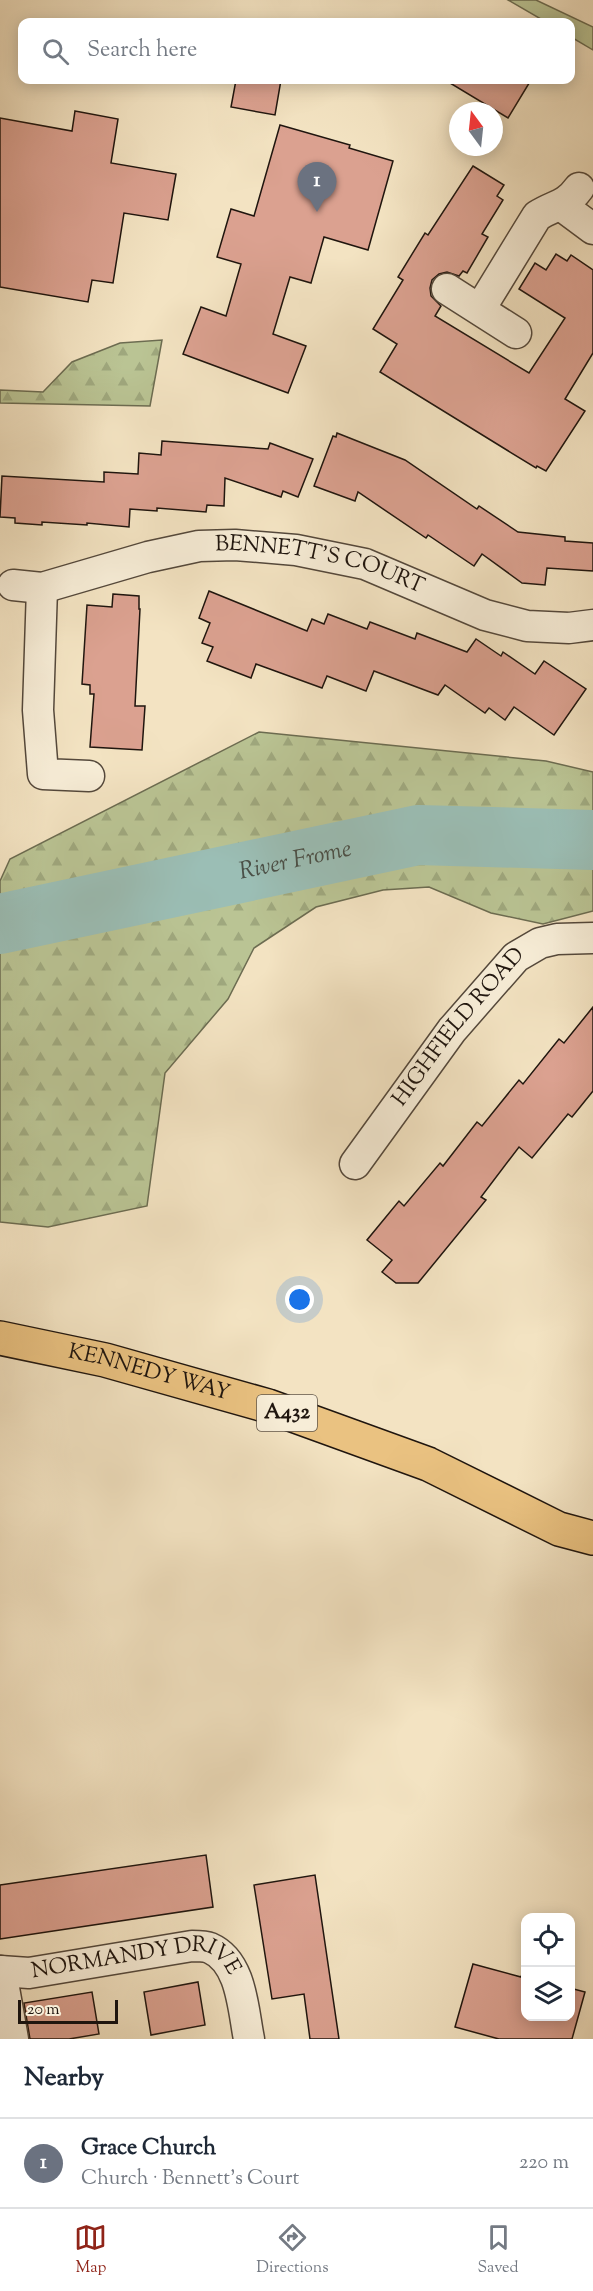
<!DOCTYPE html>
<html lang="en">
<head>
<meta charset="utf-8">
<style>
	:root { --surface:#fff; --page:#f2f2f3; --text:#1f2937; --muted:#747a83; --line:#e0e1e3; --accent:#8f2418 }
	body { margin:0; font-family:"Sorts Mill Goudy",serif; background:var(--page); color:var(--text) }
	.controls { position:absolute; right:18px; bottom:18px; display:grid; overflow:hidden; border-radius:12px; box-shadow:0 3px 15px #0003 }
	.controls button { width:54px; height:54px; display:grid; place-items:center; padding:0; border:0; border-bottom:2px solid var(--line); background:var(--surface); color:var(--text); font:30px sans-serif }
	.compass { position:absolute; left:449px; top:102px; width:54px; height:54px; border-radius:50%; background:var(--surface); box-shadow:0 3px 15px #0003; rotate:345deg }
	.scale { position:absolute; left:18px; bottom:15px; width:100px; box-sizing:border-box; padding-left:6px; border:3px solid #1f150e; border-top:0; font-size:16px; line-height:21px; white-space:nowrap; color:#1f150e; -webkit-text-stroke:4px #f7edd7; paint-order:stroke }
	.you { position:absolute; left:300px; top:1300px; width:21px; height:21px; margin:-15px; border:4px solid #fff; border-radius:50%; background:#1a73e8; box-shadow:0 0 0 9px #1a73e833 }
	.badge { display:grid; place-items:center; width:39px; height:39px; border-radius:50%; background:var(--accent); color:#fff; font-size:20px; font-weight:700 }
	.pin { position:absolute; translate:-50% -50px; filter:drop-shadow(0 2px 3px #0008) }
	.pin::after { content:''; position:absolute; top:32px; width:21px; height:18px; background:inherit; clip-path:polygon(0 0,100% 0,50% 100%) }
	.list { margin:0; padding:0; list-style:none }
	h2 { display:flex; justify-content:space-between; align-items:center; height:78px; margin:0; padding:0 24px; font-size:26px }
	h2 small { font-size:20px; font-weight:400; color:var(--muted) }
	.list li { display:grid; grid-template-columns:39px 1fr auto; gap:18px; align-items:center; box-sizing:border-box; height:90px; padding:0 24px; border-top:2px solid var(--line) }
	.list b { display:block; font-size:22px; white-space:nowrap }
	.list p { margin:0; font-size:20px; white-space:nowrap; color:var(--muted) }
	.list em { font-size:20px; font-style:normal; color:var(--muted) }
	.icon { flex:none; width:33px; height:33px; fill:none; stroke:currentColor; stroke-width:2; stroke-linecap:round; stroke-linejoin:round }
	.map { position:relative; flex:none; width:593px; height:2039px; overflow:hidden }
	.search { position:absolute; background:var(--surface); box-shadow:0 3px 15px #0003; left:18px; right:18px; top:18px; height:66px; display:flex; align-items:center; gap:15px; box-sizing:border-box; padding:0 21px; border-radius:12px; color:var(--muted); font-size:22px }
	.sheet { height:168px; background:var(--surface) }
	nav { display:flex; justify-content:space-around; align-items:center; box-sizing:border-box; height:84px; border-top:2px solid var(--line); background:var(--surface); font-size:16px; color:var(--muted) }
	nav a { display:grid; justify-items:center; gap:3px }
	nav .on { color:var(--accent) }
	.map>svg:first-child { display:block }
	.green { fill:#bac494; stroke:#6c6c51; stroke-width:1.5 }
	.forest { fill:url(#forest-firs); stroke:#6c6c51; stroke-width:1.5 }
	.lines { fill:none; stroke-linecap:round; stroke-linejoin:round }
	.river { stroke:#9bbeb5; stroke-width:60 }
	.building { fill:#dba190; stroke:#1f150e; stroke-width:1.5 }
	.minor-casing { stroke:#54483b; stroke-width:33 }
	.primary-casing { stroke:#1f150e; stroke-width:36 }
	.minor { stroke:#f7edd7; stroke-width:30 }
	.primary { stroke:#eac281; stroke-width:33 }
	.labels { text-anchor:middle; dominant-baseline:central; stroke-width:6; stroke-linejoin:round; paint-order:stroke }
	.shield { fill:#f7edd7; stroke:#60564a; stroke-width:1.5 }
	.shield-label { font-size:21px; font-weight:bold; fill:#1f150e }
	.street-label { font-size:22px; fill:#1f150e; stroke:#f7edd7 }
	.water-label { font-size:24px; font-style:italic; fill:#4a5048; stroke:#f7edd7 }
</style>
</head>
<body>
<div class="map">
<svg width="593" height="2039" viewBox="0 0 593 2039">
	<defs>
		<pattern id="forest-firs" width="22" height="20" patternUnits="userSpaceOnUse" patternTransform="scale(1.5)"><rect width="22" height="20" fill="#bac494"/><path d="M5 1l3.5 6h-7zM16 11l3.5 6h-7z" fill="#9fa87e"/></pattern>
	</defs>
	<rect width="100%" height="100%" fill="#f3e3c2"/>
	<filter id="stains"><feTurbulence type="fractalNoise" baseFrequency=".00333" numOctaves="4"/><feColorMatrix values="0 0 0 0 .2 0 0 0 0 .09 0 0 0 0 .02 0 0 0 .5 -.17"/></filter>
	<radialGradient id="worn" r=".72"><stop offset=".6" stop-color="#630" stop-opacity="0"/><stop offset="1" stop-color="#630" stop-opacity=".3"/></radialGradient>
	<polygon class="green" points="508,0 536,0 593,27 593,50 571,37 570,22 546,22"/>
	<g class="forest">
		<polygon points="162,340 150,406 0,403 0,390 43,392 72,362 120,343"/>
		<polygon points="259,732 546,761 593,772 593,911 543,924 491,913 429,887 383,890 316,907 254,948 228,999 165,1073 147,1206 48,1227 0,1222 0,881 10,859"/>
	</g>
	<g class="lines">
		<path class="river" id="s1" d="M0 924 418 835 593 840"/>
	</g>
	<g class="building">
		<polygon points="236,80 281,80 275,115 231,107"/>
		<polygon points="445,80 531,80 508,118"/>
		<polygon points="75,111 118,119 111,163 176,174 168,220 124,213 113,283 92,280 88,302 0,287 0,118 72,131"/>
		<polygon points="280,125 350,145 349,148 393,161 368,250 324,237 311,283 290,277 273,334 306,346 288,393 183,354 201,307 226,316 241,264 217,257 231,209 254,216"/>
		<polygon points="473,166 504,185 497,196 503,200 482,234 488,237 467,273 463,271 459,276 447,272 439,274 432,280 430,288 431,296 441,306 435,316 529,373 565,318 519,289 535,263 546,270 556,254 567,261 571,255 593,270 593,353 565,399 585,411 546,471 537,466 536,468 380,372 397,344 373,329 403,280 398,277 425,233 428,235"/>
		<polygon points="337,433 405,460 477,509 479,506 518,532 565,537 565,541 593,543 593,571 547,568 545,585 522,583 482,554 474,566 428,535 426,538 358,492 355,501 314,486 333,436 336,437"/>
		<polygon points="162,441 268,449 270,443 313,459 298,497 283,491 281,497 225,478 224,506 207,505 206,512 157,508 157,511 130,509 129,527 87,523 87,525 42,522 42,525 15,523 15,518 0,517 2,476 104,482 104,472 138,474 139,453 161,455"/>
		<polygon points="209,591 307,631 312,619 324,624 328,614 367,629 370,622 415,639 417,633 467,652 476,639 501,656 503,652 535,674 544,661 586,689 554,735 514,707 505,720 489,708 485,713 445,685 438,695 374,671 366,691 327,676 322,688 256,664 251,678 207,661 213,647 202,643 210,623 199,618"/>
		<polygon points="113,594 139,596 139,609 140,609 135,706 145,706 142,750 90,747 94,694 90,694 90,685 82,684 87,605 112,607"/>
		<polygon points="593,1007 593,1091 572,1117 568,1114 532,1158 519,1147 481,1197 486,1200 418,1283 396,1283 382,1272 392,1260 367,1240 399,1201 404,1206 440,1163 443,1166 477,1122 482,1126 519,1080 523,1084 559,1039 564,1043"/>
		<polygon points="206,1855 213,1907 0,1939 0,1885"/>
		<polygon points="315,1875 339,2039 310,2039 304,1994 272,1999 254,1885"/>
		<polygon points="473,1964 521,1977 522,1974 525,1975 525,2016 570,2016 570,1988 585,1992 572,2039 499,2039 455,2027"/>
		<polygon points="198,1982 205,2025 151,2035 144,1992"/>
		<polygon points="92,1992 99,2034 69,2039 30,2039 24,2003"/>
	</g>
	<g class="lines">
		<defs>
			<g id="minor">
				<polyline points="562,206 593,229"/>
				<polyline points="447,289 516,333"/>
				<path d="M480 309 537 216C556 204 565 207 579 188"/>
				<path id="s2" d="M13 585 42 588 148 557 199 546 235 545 296 550 365 564 485 615 527 626 569 628 593 625"/>
				<polyline points="42,588 38,710 43,774 89,776"/>
				<path id="s3" d="M355 1164 452 1030 516 957 540 943 557 939 593 938"/>
				<path id="s4" d="M0 1971 29 1973 192 1946C197 1946 205 1946 210 1948 242 1962 243 2010 249 2039"/>
				<polyline points="1,1971 13,2039"/>
			</g>
			<g id="primary">
				<path id="s5" d="M0 1338 105 1360 268 1406 428 1464 559 1529 593 1538"/>
			</g>
		</defs>
		<use href="#minor" class="minor-casing"/>
		<use href="#primary" class="primary-casing"/>
		<use href="#minor" class="minor"/>
		<use href="#primary" class="primary"/>
	</g>
	<g class="labels">
		<rect class="shield" x="257" y="1395" width="60" height="36" rx="4.5"/>
		<g class="shield-label">
			<text x="287" y="1413">A432</text>
		</g>
		<g class="street-label">
			<text stroke="none"><textPath href="#s2" startOffset="315">BENNETT'S COURT</textPath></text>
			<text stroke="none"><textPath href="#s3" startOffset="172">HIGHFIELD ROAD</textPath></text>
			<text stroke="none"><textPath href="#s5" startOffset="153">KENNEDY WAY</textPath></text>
			<text stroke="none"><textPath href="#s4" startOffset="140">NORMANDY DRIVE</textPath></text>
		</g>
		<g class="water-label">
			<text stroke="none"><textPath href="#s1" startOffset="302">River Frome</textPath></text>
		</g>
	</g>
	<rect width="100%" height="100%" filter="url(#stains)"/>
	<rect width="100%" height="100%" fill="url(#worn)"/>
</svg>
<div class="controls">
<button><svg class="icon" aria-label="locate" viewBox="0 0 24 24"><circle cx="12" cy="12" r="6"/><path d="M12 2v4M12 18v4M2 12h4M18 12h4"/></svg></button>
<button><svg class="icon" aria-label="layers" viewBox="0 0 24 24"><path d="M12 4l9 5-9 5-9-5zM3 14l9 5 9-5"/></svg></button>
</div>
<svg class="compass" viewBox="-18 -18 36 36"><path d="M0-13l5 13h-10z" fill="#e53935"/><path d="M0 13l5-13h-10z" fill="#747a83"/></svg>
<div class="scale">20 m</div>
<div class="you"></div>
<div class="pin badge" style="left:317px;top:212px;background:#6b7280">1</div>
<div class="search"><svg class="icon" aria-label="search" viewBox="0 0 24 24"><circle cx="10" cy="10" r="6"/><path d="M15 15l6 6"/></svg>Search here</div>
</div>
<section class="sheet">
<h2>Nearby<small></small></h2>
<ul class="list">
<li><span class="badge" style="background:#6b7280">1</span><div><b>Grace Church</b><p>Church · Bennett's Court</p></div><em>220 m</em></li>
</ul>
</section>
<nav>
<a class="on"><svg class="icon" aria-label="map" viewBox="0 0 24 24"><path d="M3 6l6-2 6 2 6-2v14l-6 2-6-2-6 2zM9 4v14M15 6v14"/></svg>Map</a>
<a><svg class="icon" aria-label="directions" viewBox="0 0 24 24"><path d="M12 3l9 9-9 9-9-9zM9 14v-3h6M13 9l2 2-2 2"/></svg>Directions</a>
<a><svg class="icon" aria-label="saved" viewBox="0 0 24 24"><path d="M7 4h10v16l-5-4-5 4z"/></svg>Saved</a>
</nav>
</body>
</html>
